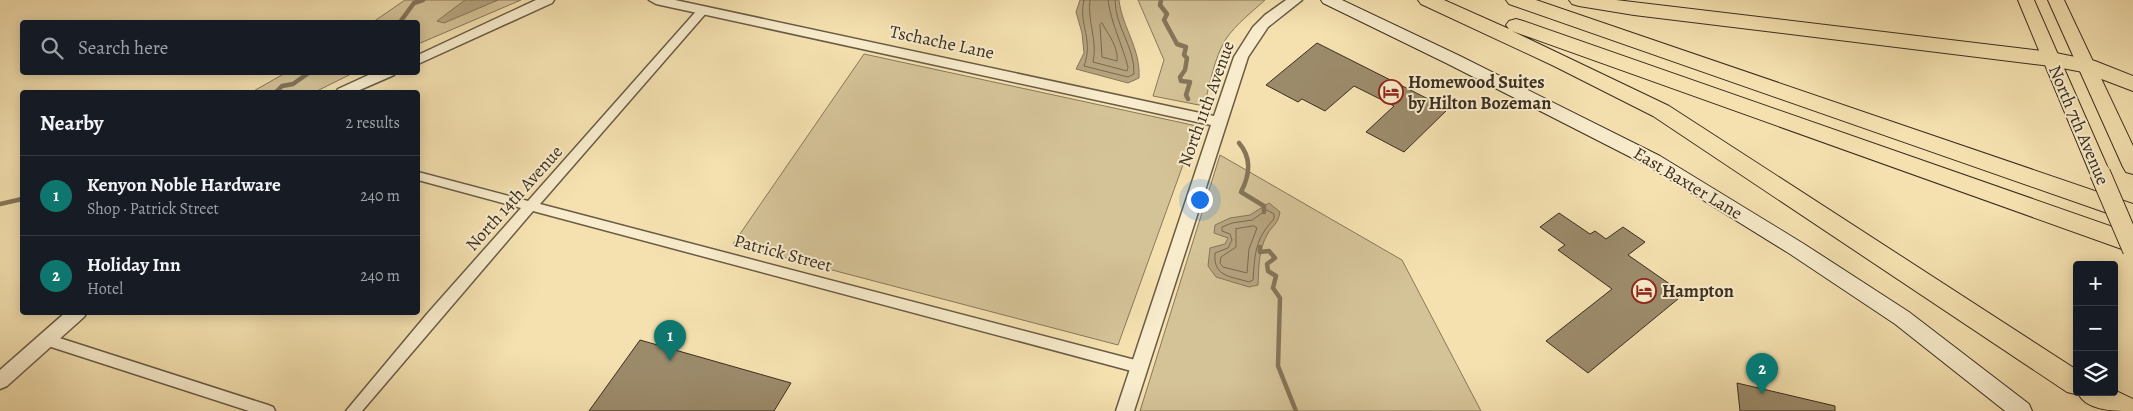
<!DOCTYPE html>
<html lang="en">
<head>
<meta charset="utf-8">
<style>
	:root { --surface:#171b24; --page:#20242c; --text:#f1f3f6; --muted:#9ea1a6; --line:#363941; --accent:#0f766e }
	body { margin:0; font-family:Alegreya,serif; background:var(--page); color:var(--text) }
	.controls { position:absolute; right:15px; bottom:15px; display:grid; overflow:hidden; border-radius:5px; box-shadow:0 2px 12px #0003 }
	.controls button { width:45px; height:45px; display:grid; place-items:center; padding:0; border:0; border-bottom:1px solid var(--line); background:var(--surface); color:var(--text); font:25px sans-serif }
	.you { position:absolute; left:1199px; top:199px; width:18px; height:18px; margin:-12px; border:4px solid #fff; border-radius:50%; background:#1a73e8; box-shadow:0 0 0 8px #1a73e833 }
	.badge { display:grid; place-items:center; width:32px; height:32px; border-radius:50%; background:var(--accent); color:#fff; font-size:16px; font-weight:700 }
	.pin { position:absolute; translate:-50% -41px; filter:drop-shadow(0 1px 2px #0008) }
	.pin::after { content:''; position:absolute; top:26px; width:18px; height:15px; background:inherit; clip-path:polygon(0 0,100% 0,50% 100%) }
	.list { margin:0; padding:0; list-style:none }
	h2 { display:flex; justify-content:space-between; align-items:center; height:65px; margin:0; padding:0 20px; font-size:21px }
	h2 small { font-size:16px; font-weight:400; color:var(--muted) }
	.list li { display:grid; grid-template-columns:32px 1fr auto; gap:15px; align-items:center; box-sizing:border-box; height:80px; padding:0 20px; border-top:1px solid var(--line) }
	.list b { display:block; font-size:19px; white-space:nowrap }
	.list p { margin:0; font-size:16px; white-space:nowrap; color:var(--muted) }
	.list em { font-size:16px; font-style:normal; color:var(--muted) }
	.icon { flex:none; width:28px; height:28px; fill:none; stroke:currentColor; stroke-width:2; stroke-linecap:round; stroke-linejoin:round }
	.map { position:relative; flex:none; width:2133px; height:411px; overflow:hidden }
	.search { position:absolute; background:var(--surface); box-shadow:0 2px 12px #0003; left:20px; top:20px; width:400px; height:55px; display:flex; align-items:center; gap:12px; box-sizing:border-box; padding:0 18px; border-radius:5px; color:var(--muted); font-size:19px }
	.panel { position:absolute; background:var(--surface); box-shadow:0 2px 12px #0003; left:20px; top:90px; width:400px; height:225px; border-radius:5px }
	.map>svg:first-child { display:block }
	.green { fill:#d5c398; stroke:#88785c }
	.water { fill:#b6a47f; stroke:#857559 }
	.lines { fill:none; stroke-linecap:round; stroke-linejoin:round }
	.shore { stroke:#786950; stroke-width:1 }
	.stream { stroke:#857559; stroke-width:4.5 }
	.building { fill:#9c8b6b; stroke:#3b2e21 }
	.minor-casing { stroke:#6a5b45; stroke-width:3 }
	.tertiary-casing { stroke:#6a5b45; stroke-width:3 }
	.secondary-casing { stroke:#3b2e21; stroke-width:2 }
	.primary-casing { stroke:#3b2e21; stroke-width:2 }
	.motorway-casing { stroke:#3b2e21; stroke-width:2 }
	.minor { fill:#f8eccc; fill-rule:evenodd }
	.tertiary { fill:#f8eccc; fill-rule:evenodd }
	.secondary { fill:#f8eccc; fill-rule:evenodd }
	.primary { fill:#f5e1b0; fill-rule:evenodd }
	.motorway { fill:#f5e1b0; fill-rule:evenodd }
	.primary-bridge-casing { stroke:#3b2e21; stroke-width:22; stroke-linecap:butt }
	.primary-bridge { stroke:#f5e1b0; stroke-width:20 }
	.labels { text-anchor:middle; dominant-baseline:central; stroke-width:4; stroke-linejoin:round; paint-order:stroke }
	.street-label { font-size:18px; fill:#3b2e21; stroke:#f8eccc }
	.poi-label { font-size:18px; font-weight:bold; fill:#3b2e21; stroke:#f8eccc; text-anchor:start }
</style>
</head>
<body>
<div class="map">
<svg width="2133" height="411" viewBox="0 0 2133 411">
	<rect width="100%" height="100%" fill="#f5e1b0"/>
	<filter id="stains"><feTurbulence type="fractalNoise" baseFrequency=".004" numOctaves="4"/><feColorMatrix values="0 0 0 0 .2 0 0 0 0 .09 0 0 0 0 .02 0 0 0 .5 -.17"/></filter>
	<radialGradient id="worn" r=".72"><stop offset=".6" stop-color="#630" stop-opacity="0"/><stop offset="1" stop-color="#630" stop-opacity=".3"/></radialGradient>
	<g class="green">
		<polygon points="405,0 521,0 418,44 418,22 373,22"/>
		<path d="M1138 0H1265C1252 12 1236 24 1226 39 1214 58 1210 84 1204 106L1153 96 1164 60Z"/>
		<polygon points="864,54 1197,126 1118,345 733,244"/>
		<polygon points="287,72 353,72 353,73 315,92 252,92"/>
		<polygon points="1220,155 1402,260 1481,411 1140,411"/>
	</g>
	<g class="water">
		<polygon points="465,0 498,0 444,23 437,21"/>
		<path d="M1080 0H1119C1122 27 1141 49 1139 78L1128 83 1076 69 1084 53 1082 33 1076 12Z"/>
		<path d="M1269 203 1280 212C1278 225 1272 225 1267 235 1258 251 1259 268 1258 285L1249 287 1216 277 1208 266 1210 248 1225 244 1228 238 1214 233 1215 225 1230 218 1250 215Z"/>
	</g>
	<g class="lines">
		<g class="shore">
			<path d="M1084 0C1078 25 1094 39 1084 66L1128 77 1134 74C1135 47 1115 27 1115 0"/>
			<path d="M1090 0C1087 21 1098 41 1093 62L1127 71 1128 67C1122 44 1111 23 1108 0"/>
			<path d="M1102 23C1108 34 1119 48 1117 61L1102 57 1100 25Z"/>
			<path d="M1267 210 1274 214V219C1255 239 1255 253 1253 280L1249 282C1230 276 1213 277 1215 253L1228 248 1232 240 1230 234 1222 231V227L1232 223 1252 220Z"/>
			<polygon points="1254,226 1257,228 1249,249 1247,273 1223,267 1220,263 1221,257 1236,247 1236,229"/>
		</g>
		<g class="stream">
			<polyline points="1161,0 1160,5 1167,14 1164,20 1177,44 1186,47 1184,55 1187,58 1185,70 1180,77 1181,81 1190,82 1186,95 1188,99"/>
			<polyline points="400,22 414,3 423,0"/>
			<polyline points="276,92 282,86 293,84 310,72"/>
			<path d="M1239 143C1252 158 1250 175 1241 192L1264 206V212"/>
			<polyline points="0,204 22,199"/>
			<polyline points="1260,247 1260,252 1269,251 1275,258 1267,264 1268,271 1276,276 1273,288 1280,298 1278,366 1296,411"/>
		</g>
	</g>
	<g class="building">
		<polygon points="1317,43 1448,109 1404,152 1366,132 1394,106 1354,86 1325,111 1302,99 1298,102 1266,85"/>
		<polygon points="1559,213 1590,234 1595,231 1606,239 1623,227 1645,242 1628,255 1684,294 1588,373 1546,341 1612,289 1558,250 1565,245 1540,227"/>
		<polygon points="640,340 791,383 774,411 589,411"/>
		<polygon points="1737,383 1835,406 1835,411 1740,411"/>
	</g>
	<g class="lines">
		<defs>
			<g id="minor">
				<polygon points="703,7 707,8 708,10 707,12 540,204 1139,361 1144,363 1146,367 1144,371 1139,373 533,211 362,411 346,411 427,314 521,208 418,180 418,172 528,201 699,8"/>
				<polygon points="47,334 268,405 273,407 275,411 249,411 42,344 40,340 42,336"/>
			</g>
			<g id="tertiary">
				<polygon points="536,0 554,0 552,3 418,64 418,55"/>
				<polygon points="649,0 675,0 1214,116 1234,57 1253,27 1265,15 1286,0 1302,0 1268,27 1248,57 1134,411 1116,411 1211,125 656,4"/>
				<polygon points="375,72 396,72 394,75 355,92 336,92 338,89"/>
				<polygon points="66,312 87,312 84,317 7,386 0,389 0,370"/>
			</g>
			<polygon id="secondary" points="1321,0 1342,0 1460,56 1660,156 1804,244 1909,312 2029,404 2032,411 2005,411 1895,324 1790,254 1648,166 1448,64 1323,3"/>
			<g id="primary">
				<polygon points="2018,0 2034,0 2110,173 2107,178 2100,180 2093,178 2090,173"/>
				<polygon points="2048,0 2064,0 2133,146 2133,174 2126,172 2123,167"/>
			</g>
			<g id="motorway">
				<path d="M1418 0H1444L1509 29 1506 25 1509 21 1516 19 1523 21 2133 234V253L1512 31 1669 106 2077 370V392H2114V390L2133 399V411C2116 411 2088 411 2079 395L2067 392 1653 116 1554 66 1421 4Z"/>
				<polygon points="1506,0 1536,0 2133,204 2133,222 1509,4"/>
				<polygon points="1569,0 1616,0 2051,52 2095,61 2133,76 2133,91 2083,72 2051,66 1634,15 1579,6 1572,4"/>
			</g>
		</defs>
		<use href="#minor" class="minor-casing"/>
		<use href="#tertiary" class="tertiary-casing"/>
		<use href="#secondary" class="secondary-casing"/>
		<use href="#primary" class="primary-casing"/>
		<use href="#motorway" class="motorway-casing"/>
		<use href="#minor" class="minor"/>
		<use href="#tertiary" class="tertiary"/>
		<use href="#secondary" class="secondary"/>
		<use href="#primary" class="primary"/>
		<use href="#motorway" class="motorway"/>
		<defs>
			<polyline id="primary-bridge" points="2100,173 2133,250"/>
		</defs>
		<use href="#primary-bridge" class="primary-bridge-casing"/>
		<use href="#primary-bridge" class="primary-bridge"/>
	</g>
	<defs>
		<symbol id="hotel-ring" viewBox="-11 -11 22 22"><circle r="9.5" fill="#f8eccc" stroke="#8f2418" stroke-width="1.5"/><path d="M-6-4.5h1.5V1H6V5H4.5V3h-9V5H-6ZM-4 0a1.8 1.8 0 1 1 3.6 0ZM.5 0V-2.5h3Q6-2.5 6 0Z" fill="#8f2418"/></symbol>
	</defs>
	<g fill-rule="evenodd">
		<use href="#hotel-ring" x="1377" y="78" width="28" height="28"/>
		<use href="#hotel-ring" x="1630" y="277" width="28" height="28"/>
	</g>
	<g class="labels">
		<g class="street-label">
			<text transform="translate(942 42) rotate(12)">Tschache Lane</text>
			<text transform="translate(1206 104) rotate(-70)">North 11th Avenue</text>
			<text transform="translate(2079 125) rotate(67)">North 7th Avenue</text>
			<text transform="translate(1688 183) rotate(31)">East Baxter Lane</text>
			<text transform="translate(514 198) rotate(-48)">North 14th Avenue</text>
			<text transform="translate(783 253) rotate(15)">Patrick Street</text>
		</g>
		<g class="poi-label">
			<text x="1408" y="82">Homewood Suites<tspan x="1408" dy="21">by Hilton Bozeman</tspan></text>
			<text x="1662" y="291">Hampton</text>
		</g>
	</g>
	<rect width="100%" height="100%" filter="url(#stains)"/>
	<rect width="100%" height="100%" fill="url(#worn)"/>
</svg>
<div class="controls">
<button>+</button>
<button>−</button>
<button><svg class="icon" aria-label="layers" viewBox="0 0 24 24"><path d="M12 4l9 5-9 5-9-5zM3 14l9 5 9-5"/></svg></button>
</div>
<div class="you"></div>
<div class="pin badge" style="left:670px;top:361px">1</div>
<div class="pin badge" style="left:1762px;top:394px">2</div>
<div class="search"><svg class="icon" aria-label="search" viewBox="0 0 24 24"><circle cx="10" cy="10" r="6"/><path d="M15 15l6 6"/></svg>Search here</div>
<section class="panel">
<h2>Nearby<small>2 results</small></h2>
<ul class="list">
<li><span class="badge">1</span><div><b>Kenyon Noble Hardware</b><p>Shop · Patrick Street</p></div><em>240 m</em></li>
<li><span class="badge">2</span><div><b>Holiday Inn</b><p>Hotel</p></div><em>240 m</em></li>
</ul>
</section>
</div>
</body>
</html>
